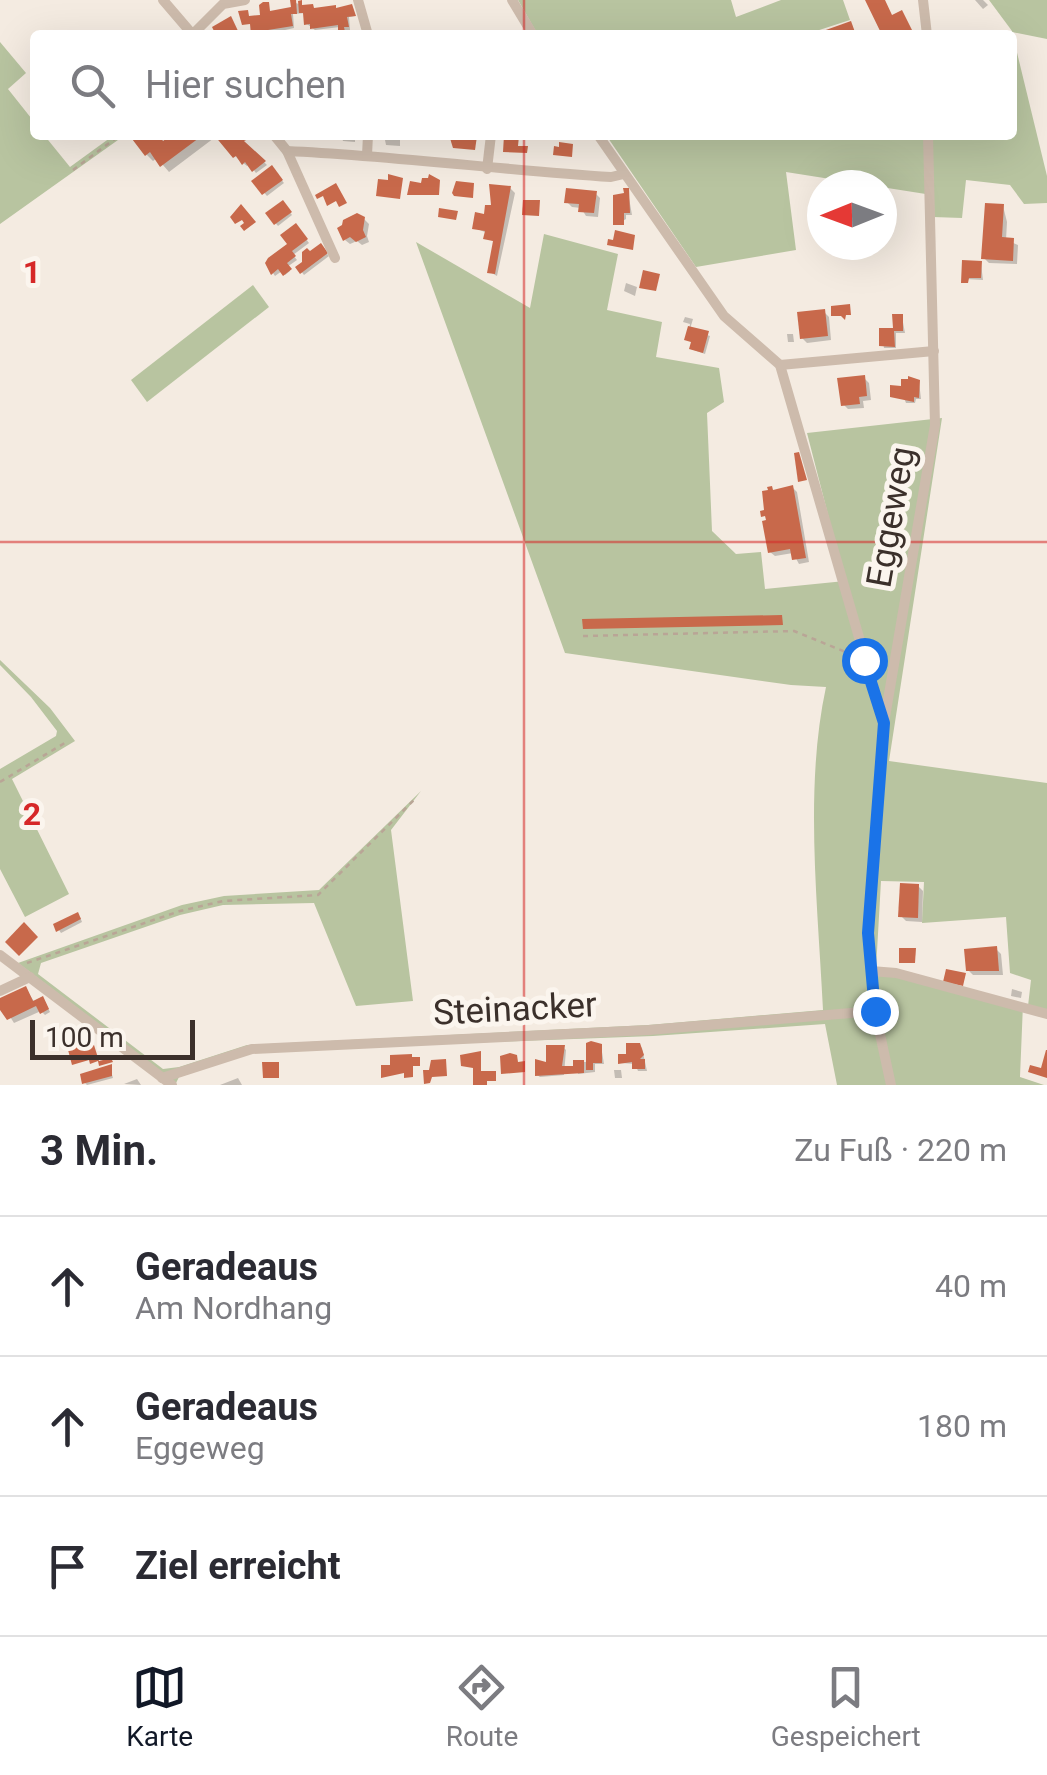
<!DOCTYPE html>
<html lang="de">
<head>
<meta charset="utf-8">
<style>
	:root { --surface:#fff; --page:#f7f7f7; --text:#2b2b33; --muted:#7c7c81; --line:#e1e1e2; --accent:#111827 }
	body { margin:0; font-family:Roboto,sans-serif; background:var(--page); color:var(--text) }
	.compass { position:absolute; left:807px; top:170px; width:90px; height:90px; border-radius:50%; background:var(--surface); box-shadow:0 10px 40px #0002; rotate:269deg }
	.scale { position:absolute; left:30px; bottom:25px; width:165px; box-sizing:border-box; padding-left:10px; border:5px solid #3b302b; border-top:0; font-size:28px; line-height:35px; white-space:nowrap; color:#3b302b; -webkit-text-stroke:8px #fbf5ee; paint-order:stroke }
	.stop { position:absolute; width:30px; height:30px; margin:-22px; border:8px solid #1a73e8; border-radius:50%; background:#fff }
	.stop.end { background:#1a73e8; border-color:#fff; box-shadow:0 2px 10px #0008 }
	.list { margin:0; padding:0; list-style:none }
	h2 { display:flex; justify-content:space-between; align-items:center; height:130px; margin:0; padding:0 40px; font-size:42px }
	h2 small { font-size:32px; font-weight:400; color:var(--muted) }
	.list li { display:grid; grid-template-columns:65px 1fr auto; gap:30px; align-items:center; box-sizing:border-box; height:140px; padding:0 40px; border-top:2px solid var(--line) }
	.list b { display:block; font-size:38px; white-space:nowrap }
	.list p { margin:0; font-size:32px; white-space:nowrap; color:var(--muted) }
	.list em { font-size:32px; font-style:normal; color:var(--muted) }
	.icon { flex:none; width:55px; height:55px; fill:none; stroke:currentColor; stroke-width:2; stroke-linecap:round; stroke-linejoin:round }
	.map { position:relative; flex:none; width:1047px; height:1085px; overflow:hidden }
	.search { position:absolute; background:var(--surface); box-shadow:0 10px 40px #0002; left:30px; right:30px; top:30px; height:110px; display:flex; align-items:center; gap:25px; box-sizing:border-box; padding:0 35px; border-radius:10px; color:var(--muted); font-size:38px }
	.sheet { height:550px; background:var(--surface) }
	nav { display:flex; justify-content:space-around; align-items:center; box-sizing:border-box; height:140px; border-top:2px solid var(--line); background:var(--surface); font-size:28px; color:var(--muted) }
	nav a { display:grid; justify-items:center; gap:5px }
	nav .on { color:var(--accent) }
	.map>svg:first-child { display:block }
	.green { fill:#b8c4a0 }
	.shadow { fill:#0003 }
	.building { fill:#c8694b }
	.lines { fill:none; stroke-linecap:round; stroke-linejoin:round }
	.path { stroke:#b9a596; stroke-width:2.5; stroke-dasharray:5 5; stroke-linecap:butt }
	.street { stroke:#cdbbac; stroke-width:10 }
	.route { stroke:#1a73e8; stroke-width:12 }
	.grid { fill:none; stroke:#d62828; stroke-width:2.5; stroke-opacity:0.55 }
	.labels { text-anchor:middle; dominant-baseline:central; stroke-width:10; stroke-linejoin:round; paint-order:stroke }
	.street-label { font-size:35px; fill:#3b302b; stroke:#fbf5ee }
	.grid-label { font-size:32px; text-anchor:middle; font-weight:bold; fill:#d62828; stroke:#fbf5ee; stroke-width:10; stroke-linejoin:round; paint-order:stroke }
</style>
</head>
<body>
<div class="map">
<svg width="1047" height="1085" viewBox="0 0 1047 1085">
	<rect width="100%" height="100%" fill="#f4ebe1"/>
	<g class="green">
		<polygon points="518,0 731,0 736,17 781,0 843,0 850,20 804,35 538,35"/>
		<polygon points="989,0 1047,0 1047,39 1012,32 1047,176 1047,203 1024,204 1010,185 966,180 962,218 933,217 932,195 786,172 796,250 696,267 606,135 1012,135 1012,31"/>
		<polygon points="0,42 26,73 8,89 35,123 35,135 44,135 70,167 114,135 125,135 0,224"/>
		<path d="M544 234 618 254 607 310 662 322 656 357 719 368 724 402 707 413 712 531 736 554 761 552 765 589 845 581 807 433 942 418 889 761 1047 783V1011L1028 1006 1031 980 1010 973 1006 917 922 923 924 882 881 881 876 969 1023 1004 1020 1077 1044 1085H837L825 1024 653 1036 252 1051 179 1077 176 1083 18 963 182 905 224 896 319 890 421 791 391 830 413 1001 356 1006 314 903 223 905 180 915 41 963 38 974 163 1069 179 1067 247 1045 648 1025 823 1010C818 906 804 788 826 687L791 685 565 653 416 242 530 308Z"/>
		<polygon points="253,285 269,307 147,402 131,380"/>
		<polygon points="0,660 50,708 75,741 12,779 69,894 25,917 0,869 0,769 56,736 57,731 31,697 0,665"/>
	</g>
	<g class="shadow">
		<polygon points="975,0 983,0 988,5 983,9"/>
		<polygon points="293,2 316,10 351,7 355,16 349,17 350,30 343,34 340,27 315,30 307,24 306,13 293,14 294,28 263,35 254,35 252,24 245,24 249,19 293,9"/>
		<polygon points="132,135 158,135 164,143 175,135 237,135 267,165 256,173 249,164 247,166 238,159 218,135 169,172 157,158 153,161 147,155"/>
		<polygon points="341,135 355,135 355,142 343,141"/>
		<polygon points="384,135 400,135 400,146 386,145"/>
		<polygon points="272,169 284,183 267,196 255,182"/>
		<polygon points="510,188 515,193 497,276 490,272 496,242 486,238 487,233 475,228"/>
		<polygon points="595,193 600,198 598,217 586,216 581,208 572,207 567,202"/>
		<polygon points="629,198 632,215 626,215 626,219 616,225"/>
		<polygon points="283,203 292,215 278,226 268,214"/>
		<polygon points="1003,206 1007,222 1006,240 1018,245 1017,264 989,263 984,258"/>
		<polygon points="364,219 369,224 367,236 369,242 362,245 357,241 350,244 345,240"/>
		<polygon points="296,226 309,243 293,255 297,260 287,267 290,271 285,275 282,271 275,276 273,273 290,244"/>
		<polygon points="320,246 329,256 304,275 298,267"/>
		<polygon points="981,264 983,280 966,279"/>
		<polygon points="626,283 637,287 635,296 624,291"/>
		<polygon points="824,312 829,317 831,340 807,343 802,338"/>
		<polygon points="685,317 693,319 690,329 710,336 705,354 691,349 693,343 687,339 690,324 683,322"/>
		<polygon points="902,317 905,333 896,333 896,348 884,348 881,331 895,331"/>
		<polygon points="787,334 793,334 794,342 788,342"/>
		<polygon points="864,378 869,383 871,400 863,401 864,408 848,409 843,404"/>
		<polygon points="919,382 921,399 916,399 915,403 906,403 900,388"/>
		<polygon points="792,487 797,492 809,562 799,564 793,553 775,556 770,552 774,492"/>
		<polygon points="918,886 923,891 922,922 906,921 901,916"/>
		<polygon points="80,917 82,922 61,933 59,930"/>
		<polygon points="996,949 1001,954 1003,975 973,975 968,970"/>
		<polygon points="26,989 35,1003 45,1002 50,1012 45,1015 41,1011 14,1023 0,1001"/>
		<polygon points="1012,989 1022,992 1021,998 1011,996"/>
		<polygon points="639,1045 642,1048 647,1071 638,1071 635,1064 621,1063"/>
		<polygon points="601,1046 604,1064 595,1064 595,1072 578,1074 576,1062 588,1062"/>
		<polygon points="564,1048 566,1050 564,1075 540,1077 537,1075"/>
		<polygon points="614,1070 621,1070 622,1078 615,1078"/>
		<polygon points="111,1071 113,1078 87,1085 85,1083"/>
		<polygon points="238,1078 242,1085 220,1085"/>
		<polygon points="137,1079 141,1085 124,1084"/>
	</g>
	<g class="building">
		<polygon points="290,0 296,0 297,14 291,14 293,26 268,30 269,35 251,35 250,24 242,25 238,11 248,10 249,16 260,15 259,5 263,2 269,2 270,11 291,7"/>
		<polygon points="302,0 302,5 313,4 314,8 336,5 336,8 352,4 356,16 347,17 349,27 344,27 345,32 338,33 338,25 310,29 310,24 304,25 303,13 299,13 298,1"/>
		<polygon points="865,0 885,0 892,15 902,10 912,30 901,35 882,35"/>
		<polygon points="231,16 239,33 216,35 212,27"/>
		<polygon points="851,21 856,35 825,35 823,31"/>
		<polygon points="129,135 159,135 163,141 171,135 203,135 160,167 150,152 145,156"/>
		<polygon points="214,135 257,135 244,141 266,161 252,172 245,162 242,165 236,156 233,158"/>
		<polygon points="449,135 477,136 475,150 453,148"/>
		<polygon points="504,135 519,136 518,146 528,146 527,153 503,152"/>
		<polygon points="559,142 573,144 572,157 553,155 554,146 559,147"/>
		<polygon points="272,165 283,180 262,195 251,181"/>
		<polygon points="388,174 403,178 400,199 376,196 378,179 388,180"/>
		<polygon points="429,174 440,180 439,195 407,195 410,181 421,183 422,178 428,178"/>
		<polygon points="456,181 474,183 473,198 454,196 452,193"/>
		<polygon points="336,183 347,203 339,207 336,201 327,206 323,196 317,199 315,195"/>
		<polygon points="489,184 511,186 495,274 487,273 493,241 483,239 485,231 472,229 475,212 484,214 485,205 491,205"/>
		<polygon points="566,188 597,191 594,213 578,212 579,204 564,203"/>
		<polygon points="623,188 629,188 630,213 624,213 624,225 613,225 613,195 624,193"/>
		<polygon points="283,200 292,212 274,225 265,213"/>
		<polygon points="523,200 540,200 539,216 522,215"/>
		<polygon points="985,203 1004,204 1002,237 1014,238 1013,261 981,259"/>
		<polygon points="241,204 256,222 244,231 240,226 244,223 242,220 235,224 230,217"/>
		<polygon points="439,208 458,211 456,220 438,217"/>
		<polygon points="357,213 365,217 363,230 366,237 356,242 350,237 343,241 337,228 342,225 343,220"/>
		<polygon points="296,223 308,239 292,251 296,256 287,263 292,269 283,276 278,269 271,275 265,263 268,258 287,244 280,235"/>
		<polygon points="615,230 635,235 633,250 607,245 608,239 613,240"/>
		<polygon points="321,243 328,253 300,274 295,267 302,262 302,252 307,248 310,251"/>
		<polygon points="962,260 982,261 981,278 969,278 968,283 961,283"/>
		<polygon points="643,270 660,274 656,291 639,288"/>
		<polygon points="850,304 851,315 846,315 845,320 841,316 831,316 831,306"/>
		<polygon points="825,309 828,336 800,339 797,312"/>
		<polygon points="892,314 903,314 903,331 894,331 895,347 879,346 879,328 893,328"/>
		<polygon points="688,326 709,331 703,353 689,349 691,342 684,340"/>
		<polygon points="865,375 867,396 859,397 860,404 841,406 837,378"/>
		<polygon points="908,376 920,380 919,398 914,397 914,402 890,397 890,385 901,386 901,379 908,379"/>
		<polygon points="799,452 807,480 798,482 794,453"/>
		<polygon points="793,485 806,558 792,560 790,549 768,553 762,521 766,520 765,516 761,517 760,511 764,510 762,491 768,490 767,487 772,486 773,490"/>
		<polygon points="782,615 783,625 583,629 582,619"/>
		<polygon points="900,883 919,884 918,918 898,917"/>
		<polygon points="78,912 81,919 56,932 53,924"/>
		<polygon points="24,922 38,937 19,956 5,942"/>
		<polygon points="997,946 999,971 966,971 964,949"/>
		<polygon points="899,948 916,948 915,963 899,963"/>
		<polygon points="946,969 966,973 963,986 943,982"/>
		<polygon points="26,986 33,1001 43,996 49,1009 40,1014 36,1006 7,1020 0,1010 0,998"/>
		<polygon points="591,1041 602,1044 602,1063 593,1063 593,1070 586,1070 586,1043"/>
		<polygon points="78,1043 80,1049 94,1045 99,1061 111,1058 113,1062 99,1066 98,1061 90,1064 89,1060 72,1065 67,1046"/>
		<polygon points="626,1043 640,1043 644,1055 640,1059 645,1059 645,1069 632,1069 632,1062 618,1064 618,1054 626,1054"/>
		<polygon points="546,1045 565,1045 562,1066 573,1066 573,1060 584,1060 584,1073 535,1076 535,1059 546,1062"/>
		<polygon points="1046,1050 1047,1050 1047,1078 1028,1072 1030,1065 1041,1068"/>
		<polygon points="481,1051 481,1071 496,1071 496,1081 487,1081 487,1085 473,1085 473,1068 461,1066 460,1055"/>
		<polygon points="510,1053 517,1055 518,1062 525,1061 525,1072 501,1074 500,1056"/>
		<polygon points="412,1054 412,1057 420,1057 420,1066 413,1066 413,1077 404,1078 404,1073 381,1078 381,1065 390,1065 390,1055"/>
		<polygon points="446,1059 447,1076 432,1077 430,1083 424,1084 423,1070 429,1070 431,1060"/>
		<polygon points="262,1062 279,1062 279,1078 263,1078"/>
		<polygon points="112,1064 112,1076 82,1084 80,1074"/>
	</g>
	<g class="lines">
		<g class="path">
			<polyline points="73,170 120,135"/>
			<polyline points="583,636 794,631 853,655"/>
			<polyline points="0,782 68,741"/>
			<polyline points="27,963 180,911 223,901 318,895 416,798"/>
		</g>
		<g class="street">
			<polyline points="163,0 193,35"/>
			<polyline points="358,0 368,35"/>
			<polyline points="512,0 533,35"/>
			<polyline points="923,0 927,35"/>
			<polyline points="193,34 223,4 245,0"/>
			<polyline points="274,135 287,151 335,258"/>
			<polyline points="598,135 724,316 780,365 883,720"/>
			<path d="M287 151C395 156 503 170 611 177L624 174"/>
			<polyline points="367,155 368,135"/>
			<polyline points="487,169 491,135"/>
			<polyline points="780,365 934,351"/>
			<polyline points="0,955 172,1085"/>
			<polyline points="871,971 896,973 1047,1014"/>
			<polyline points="0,991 30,977"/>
			<polyline points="162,1078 252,1049 649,1030 875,1011"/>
			<polyline points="891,1085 875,1011 868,933 884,723 935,425 928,135"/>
		</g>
	</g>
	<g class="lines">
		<polyline class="route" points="864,660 884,723 868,933 875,1011"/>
	</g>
	<path class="grid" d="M524 0V35M524 135V1085M0 542H1047"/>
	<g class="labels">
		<g class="street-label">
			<text transform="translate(891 517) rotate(-80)">Eggeweg</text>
			<text transform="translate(515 1009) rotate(-3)">Steinacker</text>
		</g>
	</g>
	<g class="grid-label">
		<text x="32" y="283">1</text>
		<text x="32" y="825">2</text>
	</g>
</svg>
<svg class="compass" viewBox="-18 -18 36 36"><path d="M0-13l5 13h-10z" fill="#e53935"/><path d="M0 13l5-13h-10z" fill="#7c7c81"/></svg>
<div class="scale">100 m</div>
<div class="stop" style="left:864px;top:660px"></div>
<div class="stop end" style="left:875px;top:1011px"></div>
<div class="search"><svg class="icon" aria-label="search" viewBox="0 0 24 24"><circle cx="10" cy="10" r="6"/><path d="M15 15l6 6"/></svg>Hier suchen</div>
</div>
<section class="sheet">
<h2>3 Min.<small>Zu Fuß · 220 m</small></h2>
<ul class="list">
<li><svg class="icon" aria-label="ahead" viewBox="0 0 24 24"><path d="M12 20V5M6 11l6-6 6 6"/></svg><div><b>Geradeaus</b><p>Am Nordhang</p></div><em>40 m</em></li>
<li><svg class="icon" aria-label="ahead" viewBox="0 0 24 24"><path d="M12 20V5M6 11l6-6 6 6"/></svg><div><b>Geradeaus</b><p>Eggeweg</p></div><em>180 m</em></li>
<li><svg class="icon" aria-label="arrive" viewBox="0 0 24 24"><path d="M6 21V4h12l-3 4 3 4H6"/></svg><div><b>Ziel erreicht</b></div></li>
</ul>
</section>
<nav>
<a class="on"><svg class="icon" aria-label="map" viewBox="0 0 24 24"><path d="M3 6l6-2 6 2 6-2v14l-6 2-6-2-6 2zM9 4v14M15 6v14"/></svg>Karte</a>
<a><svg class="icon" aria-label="directions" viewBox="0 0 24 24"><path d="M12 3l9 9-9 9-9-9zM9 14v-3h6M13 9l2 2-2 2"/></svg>Route</a>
<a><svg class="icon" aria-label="saved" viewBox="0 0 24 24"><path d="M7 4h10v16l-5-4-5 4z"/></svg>Gespeichert</a>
</nav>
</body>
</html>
